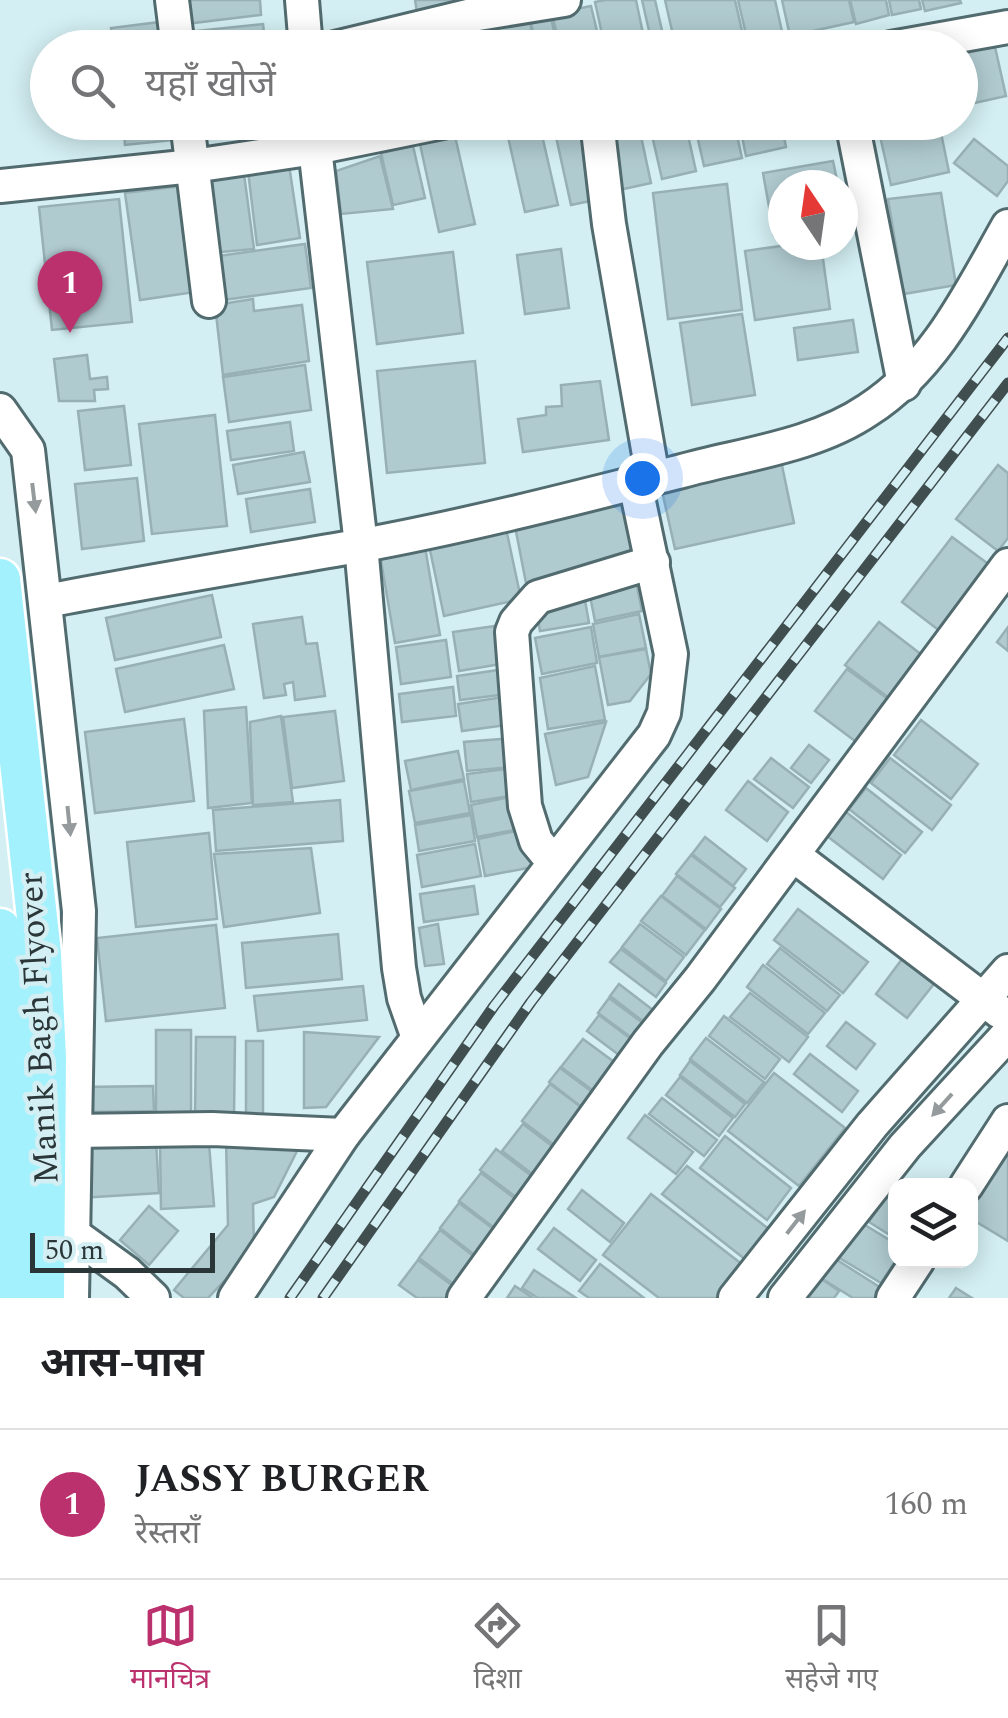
<!DOCTYPE html>
<html lang="hi">
<head>
<meta charset="utf-8">
<style>
	:root { --surface:#fff; --page:#f6f6f6; --text:#202124; --muted:#757577; --line:#e0e0e0; --accent:#bb316d }
	body { margin:0; font-family:Spectral,"Noto Sans Devanagari",serif; background:var(--page); color:var(--text) }
	.controls { position:absolute; right:30px; bottom:30px; display:grid; overflow:hidden; border-radius:20px; box-shadow:0 5px 25px #0003 }
	.controls button { width:90px; height:90px; display:grid; place-items:center; padding:0; border:0; border-bottom:2px solid var(--line); background:var(--surface); color:var(--text); font:50px sans-serif }
	.compass { position:absolute; left:768px; top:170px; width:90px; height:90px; border-radius:50%; background:var(--surface); box-shadow:0 5px 25px #0003; rotate:347deg }
	.scale { position:absolute; left:30px; bottom:25px; width:185px; box-sizing:border-box; padding-left:10px; border:5px solid #2b3638; border-top:0; font-size:28px; line-height:35px; white-space:nowrap; color:#2b3638; -webkit-text-stroke:8px #d3eff3; paint-order:stroke }
	.you { position:absolute; left:642px; top:478px; width:35px; height:35px; margin:-25px; border:8px solid #fff; border-radius:50%; background:#1a73e8; box-shadow:0 0 0 15px #1a73e833 }
	.badge { display:grid; place-items:center; width:65px; height:65px; border-radius:50%; background:var(--accent); color:#fff; font-size:32px; font-weight:700 }
	.pin { position:absolute; translate:-50% -82px; filter:drop-shadow(0 2px 5px #0008) }
	.pin::after { content:''; position:absolute; top:52px; width:35px; height:30px; background:inherit; clip-path:polygon(0 0,100% 0,50% 100%) }
	.list { margin:0; padding:0; list-style:none }
	h2 { display:flex; justify-content:space-between; align-items:center; height:130px; margin:0; padding:0 40px; font-size:42px }
	h2 small { font-size:32px; font-weight:400; color:var(--muted) }
	.list li { display:grid; grid-template-columns:65px 1fr auto; gap:30px; align-items:center; box-sizing:border-box; height:150px; padding:0 40px; border-top:2px solid var(--line) }
	.list b { display:block; font-size:38px; white-space:nowrap }
	.list p { margin:0; font-size:32px; white-space:nowrap; color:var(--muted) }
	.list em { font-size:32px; font-style:normal; color:var(--muted) }
	.icon { flex:none; width:55px; height:55px; fill:none; stroke:currentColor; stroke-width:2; stroke-linecap:round; stroke-linejoin:round }
	.map { position:relative; flex:none; width:1008px; height:1298px; overflow:hidden }
	.search { position:absolute; background:var(--surface); box-shadow:0 5px 25px #0003; left:30px; right:30px; top:30px; height:110px; display:flex; align-items:center; gap:25px; box-sizing:border-box; padding:0 35px; border-radius:55px; color:var(--muted); font-size:38px }
	.sheet { height:280px; background:var(--surface) }
	nav { display:flex; justify-content:space-around; align-items:center; box-sizing:border-box; height:140px; border-top:2px solid var(--line); background:var(--surface); font-size:28px; color:var(--muted) }
	nav a { display:grid; justify-items:center; gap:5px }
	nav .on { color:var(--accent) }
	.map>svg:first-child { display:block }
	.building { fill:#b0cbd0; stroke:#96b0b5; stroke-width:2.5 }
	.lines { fill:none; stroke-linecap:round; stroke-linejoin:round }
	.minor-casing { stroke:#526b6f; stroke-width:38 }
	.major-casing { stroke:#fff; stroke-width:45 }
	.minor { stroke:#fff; stroke-width:32 }
	.major { stroke:#a3f1fd; stroke-width:40 }
	.rail-casing { stroke:#404e50; stroke-width:11 }
	.rail { stroke:#d3eff3; stroke-width:8; stroke-dasharray:22; stroke-linecap:butt }
	.oneway { fill:#959a9c }
	.labels { text-anchor:middle; dominant-baseline:central; stroke-width:9; stroke-linejoin:round; paint-order:stroke }
	.street-label { font-size:35px; fill:#2b3638; stroke:#d3eff3 }
</style>
</head>
<body>
<div class="map">
<svg width="1008" height="1298" viewBox="0 0 1008 1298">
	<rect width="100%" height="100%" fill="#d3eff3"/>
	<g class="building">
		<polygon points="182,0 260,0 261,15 185,24"/>
		<polygon points="415,0 453,0 455,10 418,19"/>
		<polygon points="605,0 636,0 646,48 605,48 595,2"/>
		<polygon points="642,0 655,0 666,48 653,48"/>
		<polygon points="665,0 735,0 745,44 676,48"/>
		<polygon points="738,0 775,0 783,36 748,43"/>
		<polygon points="782,0 849,0 854,22 790,36"/>
		<polygon points="850,0 886,0 889,15 856,24"/>
		<polygon points="889,0 919,0 921,9 892,15"/>
		<polygon points="922,0 960,0 961,3 925,11"/>
		<polygon points="591,6 601,48 560,48 552,14"/>
		<polygon points="528,12 535,48 469,48 465,25"/>
		<polygon points="550,14 558,48 536,48 530,18"/>
		<polygon points="160,22 163,48 114,48 111,28"/>
		<polygon points="263,24 266,48 187,48 186,32"/>
		<polygon points="460,25 465,48 419,48 416,35"/>
		<polygon points="993,38 1006,96 961,106 960,48"/>
		<polygon points="123,122 172,122 174,140 125,145"/>
		<polygon points="196,122 274,122 275,129 197,137"/>
		<polygon points="539,122 558,205 525,212 506,128"/>
		<polygon points="583,122 600,199 571,205 553,123"/>
		<polygon points="604,122 638,122 651,183 619,190"/>
		<polygon points="649,122 685,122 696,171 662,179"/>
		<polygon points="694,122 734,122 742,158 704,166"/>
		<polygon points="739,122 781,122 786,147 746,156"/>
		<polygon points="939,123 949,172 891,185 880,136"/>
		<polygon points="455,136 475,224 439,232 420,144"/>
		<polygon points="974,139 1008,166 1008,181 997,196 954,163"/>
		<polygon points="413,146 425,198 393,205 381,153"/>
		<polygon points="380,156 393,209 341,214 336,171"/>
		<polygon points="833,161 838,185 783,185 783,233 774,235 763,173"/>
		<polygon points="289,165 300,238 257,245 248,171"/>
		<polygon points="244,174 254,249 211,253 202,182"/>
		<polygon points="727,184 742,310 668,319 653,193"/>
		<polygon points="181,186 195,292 140,300 125,193"/>
		<polygon points="941,193 956,285 904,294 888,199"/>
		<polygon points="119,199 132,322 52,330 39,207"/>
		<polygon points="305,244 311,288 216,301 211,257"/>
		<polygon points="788,245 821,245 830,309 755,320 745,251"/>
		<polygon points="561,249 569,308 525,314 517,255"/>
		<polygon points="453,252 463,333 377,344 367,262"/>
		<polygon points="253,299 254,311 302,305 309,361 223,375 215,305"/>
		<polygon points="742,314 755,395 692,405 680,323"/>
		<polygon points="853,320 858,352 798,360 794,328"/>
		<polygon points="87,355 90,379 107,377 108,389 94,390 95,401 59,401 54,359"/>
		<polygon points="475,361 485,463 387,473 377,371"/>
		<polygon points="305,365 311,410 229,422 223,377"/>
		<polygon points="600,381 609,440 523,452 518,419 546,415 546,407 562,406 561,385"/>
		<polygon points="124,406 131,465 85,470 78,411"/>
		<polygon points="215,415 227,526 152,534 139,424"/>
		<polygon points="290,422 294,451 231,460 227,431"/>
		<polygon points="304,452 310,482 238,494 233,465"/>
		<polygon points="780,456 794,523 675,549 660,482"/>
		<polygon points="998,465 1008,473 1008,538 998,551 956,519"/>
		<polygon points="137,478 144,541 82,549 75,484"/>
		<polygon points="310,489 315,522 251,532 246,499"/>
		<polygon points="623,499 636,560 526,583 514,521"/>
		<polygon points="504,519 521,599 444,616 427,536"/>
		<polygon points="952,537 995,569 945,635 902,602"/>
		<polygon points="425,547 440,635 395,643 380,555"/>
		<polygon points="635,577 642,611 595,621 588,586"/>
		<polygon points="583,589 589,623 540,631 535,602"/>
		<polygon points="212,595 221,637 115,660 106,618"/>
		<polygon points="639,614 646,648 599,657 593,624"/>
		<polygon points="302,617 306,644 317,643 325,696 295,700 293,682 284,684 286,695 264,698 253,624"/>
		<polygon points="879,622 922,655 889,698 845,665"/>
		<polygon points="502,625 507,663 459,671 453,632"/>
		<polygon points="591,627 597,663 542,674 535,638"/>
		<polygon points="1008,627 1008,651 997,642"/>
		<polygon points="446,640 451,677 401,684 396,647"/>
		<polygon points="224,645 234,689 125,712 116,669"/>
		<polygon points="646,649 651,674 630,701 608,705 599,657"/>
		<polygon points="595,666 605,720 548,729 540,678"/>
		<polygon points="505,669 508,694 460,700 457,676"/>
		<polygon points="847,669 888,699 855,741 815,711"/>
		<polygon points="453,687 456,716 402,722 399,694"/>
		<polygon points="510,696 514,724 462,731 458,704"/>
		<polygon points="246,707 252,803 208,808 204,711"/>
		<polygon points="335,711 344,781 292,788 283,717"/>
		<polygon points="281,716 293,802 253,805 250,722"/>
		<polygon points="184,719 194,801 95,813 85,732"/>
		<polygon points="921,720 978,764 951,799 894,755"/>
		<polygon points="606,722 588,777 556,785 545,734"/>
		<polygon points="512,738 514,767 467,771 464,742"/>
		<polygon points="809,745 829,760 811,783 791,768"/>
		<polygon points="458,751 464,779 411,790 405,761"/>
		<polygon points="771,758 809,787 793,808 754,779"/>
		<polygon points="890,758 951,805 932,830 871,783"/>
		<polygon points="514,768 517,795 471,802 467,774"/>
		<polygon points="464,781 470,813 415,823 409,791"/>
		<polygon points="748,781 788,812 767,841 726,810"/>
		<polygon points="866,788 922,832 905,853 849,809"/>
		<polygon points="519,795 525,828 477,837 471,805"/>
		<polygon points="340,800 343,841 216,851 213,810"/>
		<polygon points="846,812 901,855 883,879 827,836"/>
		<polygon points="471,815 475,841 419,851 415,825"/>
		<polygon points="525,829 533,867 485,876 478,839"/>
		<polygon points="209,833 217,919 136,927 127,842"/>
		<polygon points="705,837 746,869 733,886 692,854"/>
		<polygon points="475,844 481,876 422,887 417,855"/>
		<polygon points="311,848 320,913 224,927 214,854"/>
		<polygon points="691,855 735,888 720,907 676,874"/>
		<polygon points="677,876 721,909 706,929 662,896"/>
		<polygon points="474,886 478,914 424,922 420,894"/>
		<polygon points="661,896 705,930 686,955 641,921"/>
		<polygon points="798,909 868,962 843,993 774,940"/>
		<polygon points="438,924 444,964 425,966 419,928"/>
		<polygon points="640,924 684,957 666,981 622,947"/>
		<polygon points="216,925 225,1008 106,1021 97,938"/>
		<polygon points="338,934 342,979 246,988 242,943"/>
		<polygon points="780,948 840,995 827,1011 767,964"/>
		<polygon points="621,949 666,983 656,997 610,962"/>
		<polygon points="905,955 937,980 907,1018 876,994"/>
		<polygon points="763,965 825,1013 808,1034 747,987"/>
		<polygon points="619,984 662,1017 653,1029 610,996"/>
		<polygon points="363,986 367,1020 258,1031 254,996"/>
		<polygon points="750,993 808,1037 789,1062 730,1017"/>
		<polygon points="609,998 651,1029 640,1044 598,1013"/>
		<polygon points="599,1015 639,1045 627,1061 587,1031"/>
		<polygon points="724,1016 780,1059 765,1079 709,1036"/>
		<polygon points="846,1022 875,1044 856,1069 827,1046"/>
		<rect x="156" y="1030" width="35" height="85"/>
		<polygon points="304,1032 379,1037 326,1107 304,1108"/>
		<polygon points="196,1037 235,1037 234,1116 195,1116"/>
		<polygon points="706,1038 764,1082 747,1103 690,1059"/>
		<polygon points="583,1039 621,1067 599,1095 561,1067"/>
		<polygon points="246,1041 263,1041 263,1118 246,1117"/>
		<polygon points="810,1054 858,1091 842,1112 794,1074"/>
		<polygon points="690,1061 745,1104 735,1117 680,1075"/>
		<polygon points="560,1068 599,1097 588,1112 549,1082"/>
		<polygon points="774,1073 845,1128 799,1186 728,1131"/>
		<polygon points="680,1077 733,1118 719,1136 666,1095"/>
		<polygon points="550,1084 589,1113 561,1150 522,1121"/>
		<polygon points="153,1086 154,1111 84,1112 83,1087"/>
		<polygon points="662,1098 717,1140 704,1156 649,1114"/>
		<polygon points="645,1115 693,1152 676,1174 628,1138"/>
		<polygon points="523,1124 560,1152 539,1179 502,1151"/>
		<polygon points="725,1136 791,1188 767,1220 700,1168"/>
		<polygon points="244,1139 246,1149 299,1147 274,1197 253,1204 254,1249 208,1298 184,1298 174,1290 228,1225 226,1140"/>
		<polygon points="156,1140 159,1193 80,1198 77,1144"/>
		<polygon points="160,1142 209,1144 214,1206 161,1209"/>
		<polygon points="1008,1148 1008,1241 970,1218 970,1210"/>
		<polygon points="496,1149 541,1183 525,1204 480,1170"/>
		<polygon points="687,1166 770,1230 746,1260 662,1194"/>
		<polygon points="481,1173 522,1204 501,1233 459,1201"/>
		<polygon points="893,1186 896,1188 896,1239 869,1222"/>
		<polygon points="582,1190 624,1223 610,1242 568,1209"/>
		<polygon points="651,1194 743,1265 717,1298 659,1298 603,1255"/>
		<polygon points="459,1203 500,1234 481,1260 440,1228"/>
		<polygon points="149,1206 178,1231 149,1265 120,1240"/>
		<polygon points="860,1222 896,1244 896,1260 881,1283 838,1257"/>
		<polygon points="554,1228 596,1260 580,1281 538,1249"/>
		<polygon points="440,1230 481,1262 460,1289 419,1258"/>
		<polygon points="834,1258 881,1288 875,1298 853,1298 821,1278"/>
		<polygon points="418,1260 461,1292 457,1298 417,1298 399,1285"/>
		<polygon points="600,1264 644,1298 589,1298 579,1291"/>
		<polygon points="534,1270 576,1298 538,1298 522,1288"/>
		<polygon points="817,1276 839,1291 834,1298 801,1298"/>
		<polygon points="515,1286 533,1298 507,1298"/>
		<polygon points="956,1288 972,1298 949,1298"/>
	</g>
	<g class="lines">
		<defs>
			<g id="minor">
				<polyline points="172,0 178,48"/>
				<polyline points="302,0 306,48"/>
				<polyline points="335,48 472,15 564,0"/>
				<polyline points="891,48 1008,27"/>
				<polyline points="187,122 209,301"/>
				<polyline points="312,122 361,545 399,968 404,998 418,1038"/>
				<polyline points="597,122 609,224 653,478"/>
				<polyline points="852,122 904,384"/>
				<polyline points="0,186 193,166 315,148 443,122"/>
				<polyline points="0,410 28,450 79,911 72,1298"/>
				<path d="M46 601C150 581 254 564 358 546 467 526 576 498 682 471 744 454 815 446 868 410 935 367 970 293 1008 226"/>
				<polyline points="793,855 1000,1012"/>
				<polyline points="554,863 536,841 525,806 512,632 516,622 538,597 653,562"/>
				<polyline points="72,1131 212,1129 343,1135"/>
				<polyline points="966,1186 1008,1121"/>
				<polyline points="73,1234 127,1273 153,1298"/>
				<polyline points="235,1298 343,1135 654,735 664,713 671,654 635,483"/>
				<polyline points="464,1298 648,1043 700,979 1008,565"/>
				<polyline points="735,1298 872,1125 1008,971"/>
				<polyline points="785,1298 905,1146 1008,1034"/>
				<polyline points="893,1298 918,1260"/>
			</g>
			<g id="major">
				<polyline points="0,579 41,954 46,1058 44,1298"/>
				<path d="M0 929C14 1052 19 1175 11 1298"/>
			</g>
		</defs>
		<use href="#minor" class="minor-casing"/>
		<use href="#major" class="major-casing"/>
		<use href="#minor" class="minor"/>
		<use href="#major" class="major"/>
		<defs>
			<g id="rail">
				<polyline points="290,1298 494,1006 1008,338"/>
				<polyline points="323,1298 531,1002 1008,383"/>
			</g>
		</defs>
		<use href="#rail" class="rail-casing"/>
		<use href="#rail" class="rail"/>
	</g>
	<defs><path id="oneway-solid" d="M-6-.8H1V-3.2L6.5 0L1 3.2V.8H-6Z" transform="scale(2.5)"/></defs>
	<g class="oneway">
		<use href="#oneway-solid" transform="translate(34 498) rotate(83)"/>
		<use href="#oneway-solid" transform="translate(69 821) rotate(84)"/>
		<use href="#oneway-solid" transform="translate(942 1105) rotate(132)"/>
		<use href="#oneway-solid" transform="translate(796 1222) rotate(-52)"/>
	</g>
	<g class="labels">
		<g class="street-label">
			<text transform="translate(39 1028) rotate(-93)">Manik Bagh Flyover</text>
		</g>
	</g>
</svg>
<div class="controls">
<button><svg class="icon" aria-label="layers" viewBox="0 0 24 24"><path d="M12 4l9 5-9 5-9-5zM3 14l9 5 9-5"/></svg></button>
</div>
<svg class="compass" viewBox="-18 -18 36 36"><path d="M0-13l5 13h-10z" fill="#e53935"/><path d="M0 13l5-13h-10z" fill="#757577"/></svg>
<div class="scale">50 m</div>
<div class="you"></div>
<div class="pin badge" style="left:70px;top:333px">1</div>
<div class="search"><svg class="icon" aria-label="search" viewBox="0 0 24 24"><circle cx="10" cy="10" r="6"/><path d="M15 15l6 6"/></svg>यहाँ खोजें</div>
</div>
<section class="sheet">
<h2>आस-पास<small></small></h2>
<ul class="list">
<li><span class="badge">1</span><div><b>JASSY BURGER</b><p>रेस्तराँ</p></div><em>160 m</em></li>
</ul>
</section>
<nav>
<a class="on"><svg class="icon" aria-label="map" viewBox="0 0 24 24"><path d="M3 6l6-2 6 2 6-2v14l-6 2-6-2-6 2zM9 4v14M15 6v14"/></svg>मानचित्र</a>
<a><svg class="icon" aria-label="directions" viewBox="0 0 24 24"><path d="M12 3l9 9-9 9-9-9zM9 14v-3h6M13 9l2 2-2 2"/></svg>दिशा</a>
<a><svg class="icon" aria-label="saved" viewBox="0 0 24 24"><path d="M7 4h10v16l-5-4-5 4z"/></svg>सहेजे गए</a>
</nav>
</body>
</html>
